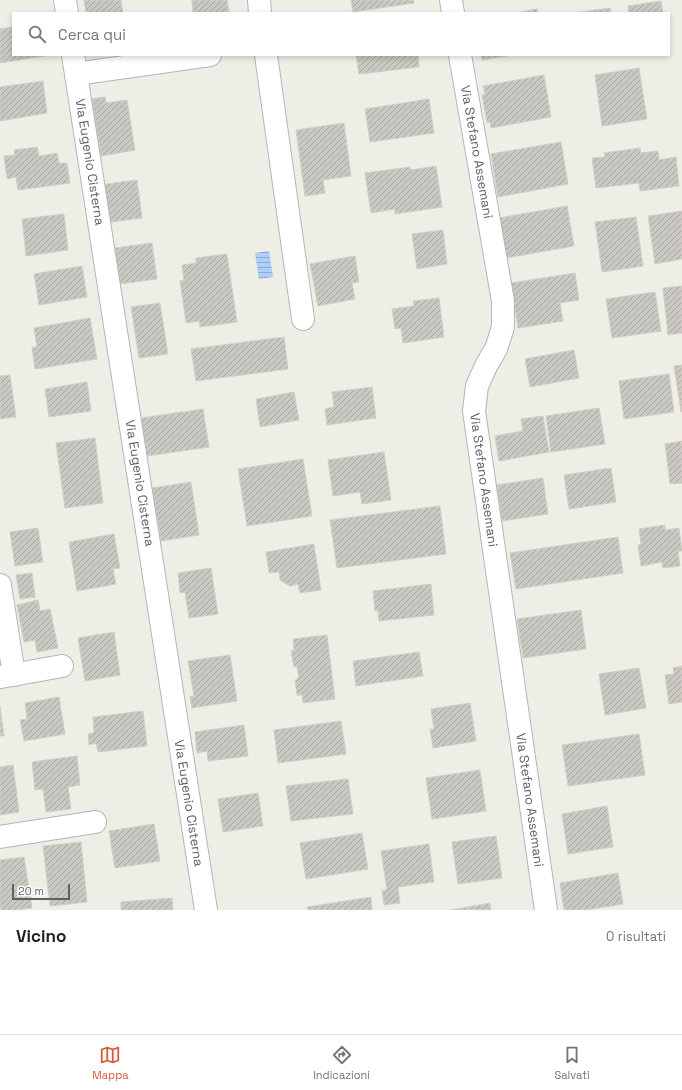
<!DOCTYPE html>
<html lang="it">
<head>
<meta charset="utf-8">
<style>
	:root { --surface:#fff; --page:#f2f2f2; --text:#202124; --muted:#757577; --line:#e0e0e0; --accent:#da5c40 }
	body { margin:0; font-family:"Space Grotesk",sans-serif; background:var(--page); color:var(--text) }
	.scale { position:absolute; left:12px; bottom:10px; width:58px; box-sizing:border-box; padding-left:4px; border:2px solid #5d6065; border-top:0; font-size:11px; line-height:14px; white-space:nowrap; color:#5d6065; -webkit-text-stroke:3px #fff; paint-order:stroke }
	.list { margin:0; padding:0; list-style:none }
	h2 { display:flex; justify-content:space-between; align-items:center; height:52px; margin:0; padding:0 16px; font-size:17px }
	h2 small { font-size:13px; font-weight:400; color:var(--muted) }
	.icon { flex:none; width:22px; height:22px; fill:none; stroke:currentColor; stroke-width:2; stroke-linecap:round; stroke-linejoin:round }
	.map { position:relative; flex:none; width:682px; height:910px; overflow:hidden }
	.search { position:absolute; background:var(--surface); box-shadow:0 2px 6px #0003; left:12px; right:12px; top:12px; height:44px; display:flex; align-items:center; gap:10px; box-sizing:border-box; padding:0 14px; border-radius:0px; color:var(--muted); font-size:15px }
	.sheet { height:124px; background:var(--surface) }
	nav { display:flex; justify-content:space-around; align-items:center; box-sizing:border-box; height:56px; border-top:1px solid var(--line); background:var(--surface); font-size:11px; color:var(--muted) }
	nav a { display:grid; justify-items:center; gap:2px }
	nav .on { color:var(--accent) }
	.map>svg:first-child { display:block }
	.water { fill:url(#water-rules) }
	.building { fill:url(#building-hatch); stroke:#d2d0c4 }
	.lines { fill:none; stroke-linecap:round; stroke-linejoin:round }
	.minor-casing { stroke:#b3b5b9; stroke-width:24 }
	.minor { stroke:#fff; stroke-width:22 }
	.labels { text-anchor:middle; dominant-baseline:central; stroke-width:4; stroke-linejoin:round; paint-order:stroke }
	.street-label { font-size:13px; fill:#5d6065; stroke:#fff }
</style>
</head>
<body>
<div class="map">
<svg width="682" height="910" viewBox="0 0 682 910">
	<defs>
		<pattern id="water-rules" width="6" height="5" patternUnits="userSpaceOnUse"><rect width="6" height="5" fill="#accff7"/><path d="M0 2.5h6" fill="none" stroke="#8fabcc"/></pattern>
		<pattern id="building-hatch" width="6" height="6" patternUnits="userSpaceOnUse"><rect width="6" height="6" fill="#cac8c2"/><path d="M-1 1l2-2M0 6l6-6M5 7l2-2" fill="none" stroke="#a7a6a1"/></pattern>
	</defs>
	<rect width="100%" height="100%" fill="#eeede6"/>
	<polygon class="water" points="269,251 273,277 259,279 255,253"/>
	<g class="building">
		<polygon points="84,0 121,0 123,13 86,13"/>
		<polygon points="192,0 227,0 229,13 193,13"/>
		<polygon points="351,0 413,0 414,3 353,12"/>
		<polygon points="661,1 663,13 629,13 628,6"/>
		<polygon points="610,8 611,13 573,13"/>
		<polygon points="537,9 538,13 516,13"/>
		<polygon points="13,27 13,55 50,55 0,63 0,29"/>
		<polygon points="356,55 418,55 419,67 359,74"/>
		<polygon points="481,55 513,55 482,60"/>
		<polygon points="639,68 647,119 602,126 595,75"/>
		<polygon points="544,75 551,117 491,128 490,122 487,123 482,95 485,94 483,86"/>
		<polygon points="43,81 47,113 0,121 0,87"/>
		<polygon points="105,97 106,103 127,100 135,150 101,156 92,99"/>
		<polygon points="429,99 434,133 370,142 365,109"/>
		<polygon points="344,123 351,176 323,180 325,193 305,196 296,130"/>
		<polygon points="561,142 568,184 498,197 491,154"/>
		<polygon points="37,147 39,156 57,153 59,163 67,163 70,183 18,190 16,177 7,179 4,156 15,155 14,150"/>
		<polygon points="640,148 641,153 658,151 659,160 676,157 679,186 640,191 639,183 596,188 592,158 605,157 604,153"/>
		<polygon points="436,166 442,207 395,214 395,209 371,213 365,173 410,167 411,170"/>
		<polygon points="137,180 142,218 104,223 99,185"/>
		<polygon points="567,206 574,246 506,258 499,218"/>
		<polygon points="682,211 682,259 655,264 648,216"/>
		<polygon points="64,214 68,250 26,256 22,219"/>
		<polygon points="636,217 643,266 602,272 595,222"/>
		<polygon points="443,230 447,264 417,269 412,234"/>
		<polygon points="152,243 157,279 120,284 115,248"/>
		<polygon points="227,254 237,322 200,327 199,321 186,323 180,281 184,280 182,265 196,263 196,258"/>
		<polygon points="355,256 359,282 352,283 355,299 318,306 310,264"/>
		<polygon points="82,266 87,297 39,305 34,274"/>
		<polygon points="575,273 579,300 560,303 563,321 518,328 511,283"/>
		<polygon points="682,286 682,333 668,335 663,288"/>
		<polygon points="655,292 661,331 612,338 606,299"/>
		<polygon points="439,298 444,337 403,343 401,328 395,329 392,309 414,306 413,301"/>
		<polygon points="160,303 168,354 139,358 131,307"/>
		<polygon points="90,318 97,359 35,369 32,347 37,347 34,328"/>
		<polygon points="284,337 288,369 196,381 191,349"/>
		<polygon points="574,350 579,378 530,387 525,359"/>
		<polygon points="682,365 682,412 681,412 674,366"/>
		<polygon points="669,374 674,412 624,419 619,381"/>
		<polygon points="10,375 16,417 0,419 0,376"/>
		<polygon points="87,382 91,411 49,417 45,389"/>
		<polygon points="372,387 376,418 327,425 325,409 334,407 332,392"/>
		<polygon points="294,392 299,420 260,427 256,399"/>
		<polygon points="599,408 605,444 551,452 546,416"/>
		<polygon points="203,409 209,447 147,456 141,418"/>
		<polygon points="543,416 549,452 499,461 495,436 523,431 521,419"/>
		<polygon points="95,438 103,503 65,508 56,443"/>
		<polygon points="682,441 682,483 670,484 665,444"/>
		<polygon points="384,452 391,500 362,504 360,492 333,496 328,460"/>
		<polygon points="303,459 312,516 247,526 238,469"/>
		<polygon points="611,468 616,502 569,509 564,475"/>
		<polygon points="543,478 548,514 502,521 497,485"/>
		<polygon points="191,482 199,535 161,541 152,488"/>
		<polygon points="440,506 446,554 337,568 330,520"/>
		<polygon points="665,525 665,530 679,528 682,551 678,551 680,566 663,568 662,562 641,566 638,545 641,544 639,529"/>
		<polygon points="38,528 43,562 15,566 10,532"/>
		<polygon points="114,534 120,568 113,569 116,584 77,591 69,542"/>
		<polygon points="618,537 623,573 516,589 510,553"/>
		<polygon points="314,544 321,590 300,593 298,584 290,586 280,580 279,572 269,573 266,552"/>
		<polygon points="211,568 218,614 189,618 185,592 180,593 178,573"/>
		<polygon points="32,573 35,597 20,599 16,575"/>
		<polygon points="431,584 434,615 379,621 378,611 375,611 373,591"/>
		<polygon points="38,600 40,611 50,609 58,648 37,652 35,640 24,642 17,605"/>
		<polygon points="581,610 586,649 523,658 517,619"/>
		<polygon points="114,632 120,675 85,681 78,638"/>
		<polygon points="327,635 335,699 303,703 302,695 297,695 295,680 299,678 297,666 294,667 291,651 294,650 293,639"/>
		<polygon points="419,652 423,676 356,686 353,661"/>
		<polygon points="230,655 237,701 192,708 190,697 194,696 188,661"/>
		<polygon points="682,666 682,702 669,704 665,675 674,674 673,668"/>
		<polygon points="639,668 646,708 605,715 599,674"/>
		<polygon points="59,697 65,734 24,741 20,720 27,719 25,703"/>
		<polygon points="470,703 476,741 433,748 430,729 434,729 431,709"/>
		<polygon points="0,706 4,736 0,736"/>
		<polygon points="143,711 147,746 98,752 96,743 89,745 88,734 94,733 93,717"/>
		<polygon points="341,721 346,754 278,763 274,730"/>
		<polygon points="244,725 248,756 208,761 207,751 197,753 195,732"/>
		<polygon points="639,734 645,775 568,786 562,745"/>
		<polygon points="77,756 80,785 68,787 71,809 46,812 43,789 35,790 32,762"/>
		<polygon points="13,765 19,812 0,815 0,767"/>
		<polygon points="480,770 486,811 432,819 426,778"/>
		<polygon points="348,779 353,814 291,821 286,786"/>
		<polygon points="258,793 263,826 223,832 218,799"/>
		<polygon points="607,806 613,847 568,854 562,814"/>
		<polygon points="154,824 160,861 115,868 109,831"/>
		<polygon points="362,833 368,869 306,879 300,843"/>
		<polygon points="496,836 502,878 458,884 452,842"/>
		<polygon points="81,842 87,902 50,906 43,846"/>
		<polygon points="429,844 434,882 398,887 400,903 384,905 382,890 387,890 381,851"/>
		<polygon points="24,857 32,908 16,910 0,910 0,860"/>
		<polygon points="618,873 623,904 586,910 564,910 560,883"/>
		<polygon points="371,897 372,910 308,910 307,907"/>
		<polygon points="172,898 173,910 121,910 121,902"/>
		<polygon points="490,903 491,910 451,910"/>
	</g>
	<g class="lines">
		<defs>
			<g id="minor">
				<polyline points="65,0 67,13"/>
				<polyline points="259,0 260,13"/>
				<polyline points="451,0 453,13"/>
				<polyline points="73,55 206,910"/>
				<polyline points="266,55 303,319"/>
				<polyline points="460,55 503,301 503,327 496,349 487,364 477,386 474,411 546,910"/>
				<polyline points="76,74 210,55"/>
				<polyline points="0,585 14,675"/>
				<polyline points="1,677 62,666"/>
				<polyline points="0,837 95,822"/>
			</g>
		</defs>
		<use href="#minor" class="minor-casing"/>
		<use href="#minor" class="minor"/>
	</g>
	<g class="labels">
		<g class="street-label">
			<text transform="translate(477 152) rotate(80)">Via Stefano Assemani</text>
			<text transform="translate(90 162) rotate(81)">Via Eugenio Cisterna</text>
			<text transform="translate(484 480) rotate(82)">Via Stefano Assemani</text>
			<text transform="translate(140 483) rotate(81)">Via Eugenio Cisterna</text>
			<text transform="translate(530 800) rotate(82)">Via Stefano Assemani</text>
			<text transform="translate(189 803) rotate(81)">Via Eugenio Cisterna</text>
		</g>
	</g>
</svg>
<div class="scale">20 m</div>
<div class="search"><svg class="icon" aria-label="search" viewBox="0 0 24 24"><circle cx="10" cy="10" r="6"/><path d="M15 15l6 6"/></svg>Cerca qui</div>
</div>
<section class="sheet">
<h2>Vicino<small>0 risultati</small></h2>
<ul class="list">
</ul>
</section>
<nav>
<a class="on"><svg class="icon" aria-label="map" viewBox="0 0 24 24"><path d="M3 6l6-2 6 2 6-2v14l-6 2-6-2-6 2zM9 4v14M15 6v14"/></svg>Mappa</a>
<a><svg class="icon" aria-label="directions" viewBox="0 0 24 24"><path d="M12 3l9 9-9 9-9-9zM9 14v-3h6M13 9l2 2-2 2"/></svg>Indicazioni</a>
<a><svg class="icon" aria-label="saved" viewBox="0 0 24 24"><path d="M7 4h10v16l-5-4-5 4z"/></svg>Salvati</a>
</nav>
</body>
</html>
